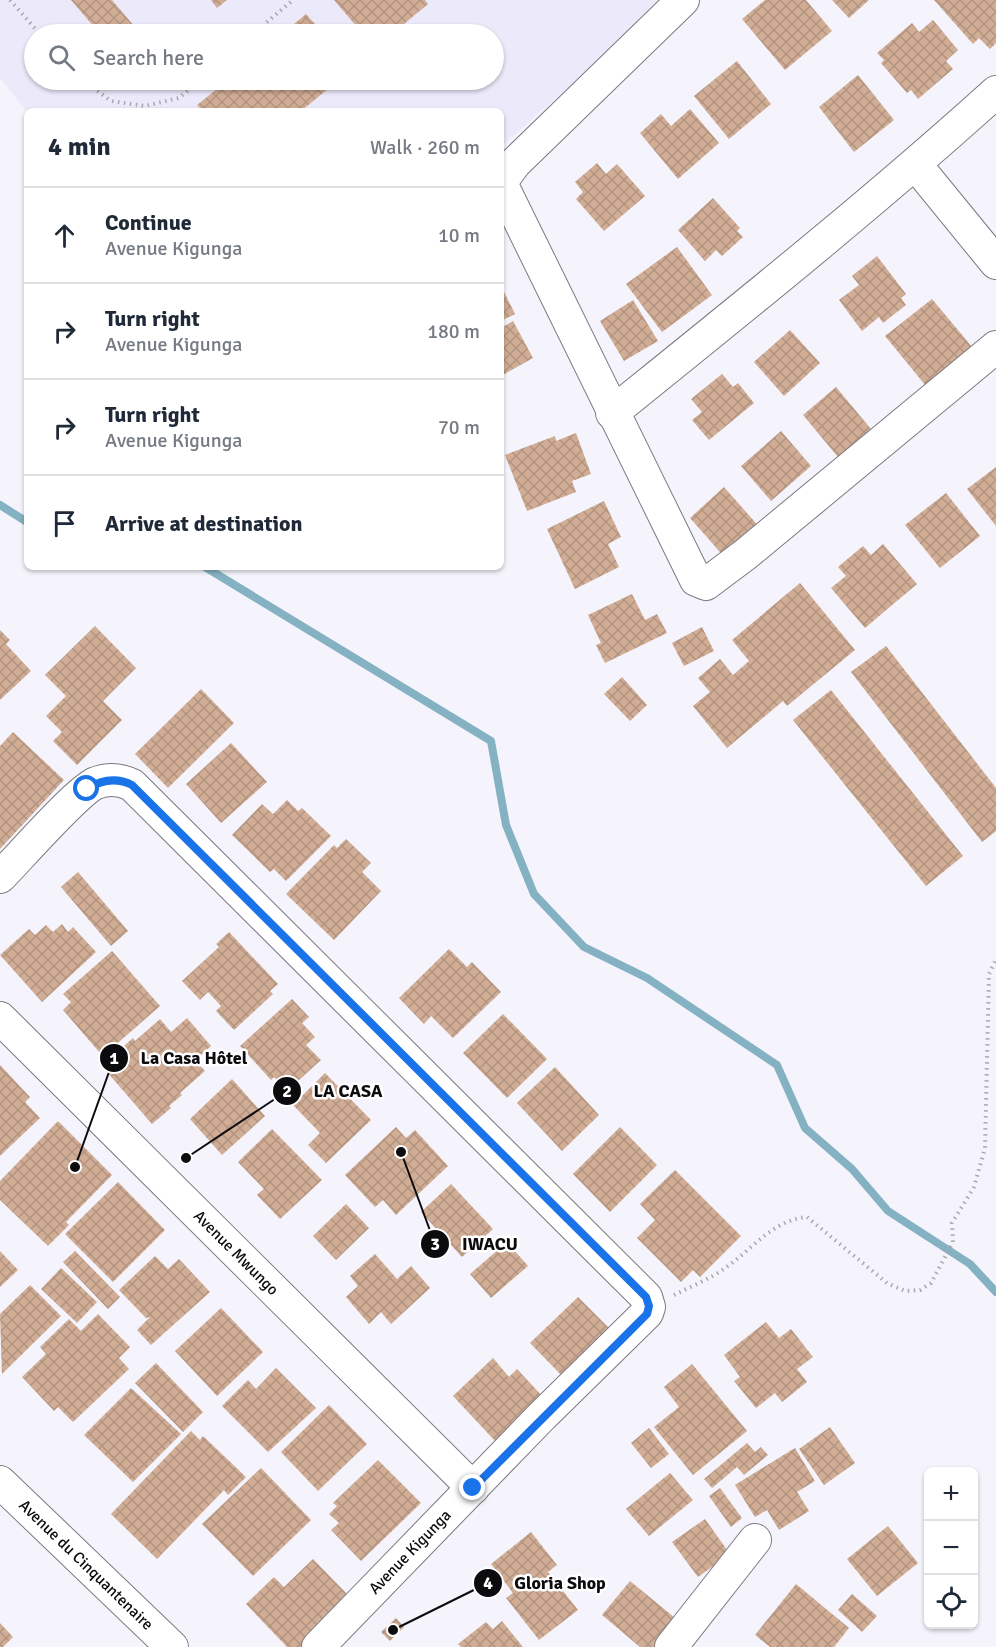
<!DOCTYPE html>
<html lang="en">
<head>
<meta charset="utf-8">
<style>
	:root { --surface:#fff; --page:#f6f6f7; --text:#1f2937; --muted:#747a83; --line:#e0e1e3 }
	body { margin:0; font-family:Signika,sans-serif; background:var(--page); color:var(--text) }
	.controls { position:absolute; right:18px; bottom:18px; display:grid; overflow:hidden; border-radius:9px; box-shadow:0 2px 4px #0004 }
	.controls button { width:54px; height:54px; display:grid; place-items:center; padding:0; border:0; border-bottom:2px solid var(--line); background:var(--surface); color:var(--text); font:30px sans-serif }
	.stop { position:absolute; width:18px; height:18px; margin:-14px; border:4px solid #1a73e8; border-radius:50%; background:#fff }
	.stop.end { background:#1a73e8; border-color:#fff; box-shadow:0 2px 6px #0008 }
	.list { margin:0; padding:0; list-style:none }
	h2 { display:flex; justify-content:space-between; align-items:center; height:78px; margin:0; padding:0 24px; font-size:26px }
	h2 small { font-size:20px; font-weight:400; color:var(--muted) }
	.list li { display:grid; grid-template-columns:39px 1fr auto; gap:18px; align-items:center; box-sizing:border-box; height:96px; padding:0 24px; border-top:2px solid var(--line) }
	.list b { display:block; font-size:22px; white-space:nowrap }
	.list p { margin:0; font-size:20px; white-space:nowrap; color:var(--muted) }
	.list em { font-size:20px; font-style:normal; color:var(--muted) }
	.icon { flex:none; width:33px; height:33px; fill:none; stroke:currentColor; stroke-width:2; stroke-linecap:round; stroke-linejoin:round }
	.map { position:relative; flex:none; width:996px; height:1647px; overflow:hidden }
	.search { position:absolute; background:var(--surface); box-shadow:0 2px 4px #0004; left:24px; top:24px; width:480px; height:66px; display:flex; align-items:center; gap:15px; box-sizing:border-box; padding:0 21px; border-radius:33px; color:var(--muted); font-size:22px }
	.panel { position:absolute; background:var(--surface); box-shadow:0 2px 4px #0004; left:24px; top:108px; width:480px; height:462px; border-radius:9px }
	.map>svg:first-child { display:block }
	.built { fill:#eceafa; fill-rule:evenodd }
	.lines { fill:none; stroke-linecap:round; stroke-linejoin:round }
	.stream { stroke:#85b2c2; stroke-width:8 }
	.building { fill:url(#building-cross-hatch) }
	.street-casing { stroke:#7b7a81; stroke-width:34 }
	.path { stroke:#a8a8ae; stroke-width:4; stroke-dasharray:1.5 4.5; stroke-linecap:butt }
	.street { stroke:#fff; stroke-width:32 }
	.route { stroke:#1a73e8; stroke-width:8 }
	.labels { text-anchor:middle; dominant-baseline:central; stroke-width:5; stroke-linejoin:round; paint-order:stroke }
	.street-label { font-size:16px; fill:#0c0c0e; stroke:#fff }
	.leader { fill:none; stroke:#0c0c0e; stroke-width:2 }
	.callout-dot { fill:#0c0c0e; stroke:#fff; stroke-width:2 }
	.mark-label { font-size:18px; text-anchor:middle; font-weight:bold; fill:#fff }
	.callout-label { font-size:18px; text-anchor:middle; font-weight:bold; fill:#0c0c0e; stroke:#fff; stroke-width:5; stroke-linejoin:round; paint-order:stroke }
</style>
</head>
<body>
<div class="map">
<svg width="996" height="1647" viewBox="0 0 996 1647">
	<defs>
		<pattern id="building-cross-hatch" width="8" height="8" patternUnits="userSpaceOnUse" patternTransform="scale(1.5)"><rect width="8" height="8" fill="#d1ad96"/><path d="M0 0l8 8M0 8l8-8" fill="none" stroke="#b29480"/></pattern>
	</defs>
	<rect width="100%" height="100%" fill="#f5f4fc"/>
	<path class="built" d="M0 0H667L501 147V111L27 112 0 78ZM34 34H494V80H34Z"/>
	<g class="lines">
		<g class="stream">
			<polyline points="0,505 27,522"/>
			<polyline points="205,567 491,741 506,825 534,894 584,947 647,978 777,1065 805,1128 852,1169 888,1211 970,1264 996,1292"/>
		</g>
	</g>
	<g class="building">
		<polygon points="71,0 112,0 141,34 100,34"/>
		<polygon points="211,0 227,0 217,8"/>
		<polygon points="334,0 425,0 428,4 392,34 363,34"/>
		<polygon points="765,0 806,0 832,31 785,70 742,19"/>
		<polygon points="832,0 869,0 849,18"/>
		<polygon points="934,0 996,0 996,43 990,49 979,38 973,44"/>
		<polygon points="306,14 324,34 282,34"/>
		<polygon points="933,20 958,50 946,61 953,69 918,99 911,90 907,93 881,63 884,60 877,53 912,23 919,32"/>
		<polygon points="737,61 771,104 729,139 694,96"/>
		<polygon points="858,75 894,120 854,152 819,107"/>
		<polygon points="228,80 339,80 301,111 203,111 197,105"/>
		<polygon points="690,109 719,143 678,179 640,133 661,114 671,126"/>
		<polygon points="597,163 606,174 617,164 645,196 604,231 576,199 583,192 575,182"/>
		<polygon points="713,198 740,228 737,231 743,237 722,256 716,250 705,261 678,230"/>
		<polygon points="677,247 712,295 662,332 626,284"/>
		<polygon points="877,256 906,294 901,298 906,305 883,323 879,317 862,331 839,300 859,285 852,276"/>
		<polygon points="501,286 515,314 501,321"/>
		<polygon points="932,299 973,348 926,386 885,336"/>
		<polygon points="633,300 658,341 624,361 600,321"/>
		<polygon points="513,321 533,358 501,376 501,328"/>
		<polygon points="790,330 820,363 784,396 754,362"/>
		<polygon points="722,374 733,387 738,383 754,403 709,440 692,420 702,412 691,399"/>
		<polygon points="836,387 871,429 838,457 803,415"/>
		<polygon points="781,431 811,466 771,501 741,466"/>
		<polygon points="576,433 591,474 572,481 576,492 527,511 505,455 555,436 556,441"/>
		<polygon points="996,467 996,526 967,489"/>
		<polygon points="724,487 762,530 728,561 690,518"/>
		<polygon points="946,493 980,536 940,568 905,525"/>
		<polygon points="604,501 621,537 608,544 619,567 575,589 547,529"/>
		<polygon points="883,544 917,584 865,628 831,588 846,576 838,567 863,546 871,555"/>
		<polygon points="800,583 855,650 787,706 783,701 727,748 693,706 710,692 698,678 720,659 733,675 749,661 732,640"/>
		<polygon points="632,594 645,620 657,614 667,633 605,663 596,645 601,643 588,615"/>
		<polygon points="95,626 136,668 103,701 122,720 77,765 53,741 62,732 46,716 66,696 45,675"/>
		<polygon points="702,627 714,651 684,666 672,643"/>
		<polygon points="0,630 10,640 6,644 31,671 0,700"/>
		<polygon points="886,646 996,788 996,831 982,842 851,672"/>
		<polygon points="622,677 647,705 630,721 604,694"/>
		<polygon points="201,689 234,723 168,788 135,754"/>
		<polygon points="831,690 963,856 926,886 793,720"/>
		<polygon points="13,732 64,780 0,849 0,746"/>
		<polygon points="231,743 267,782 221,823 186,784"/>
		<polygon points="287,800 298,811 302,808 331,836 286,881 274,869 270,872 232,835 262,804 273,814"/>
		<polygon points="346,839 371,863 362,872 381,891 334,940 286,894 334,845 337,848"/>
		<polygon points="78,872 128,931 111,946 61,887"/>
		<polygon points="62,924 68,932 73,927 96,952 42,1002 0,955 29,929 35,935 46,925 53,932"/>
		<polygon points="229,932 278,984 270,991 273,994 234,1030 216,1011 221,1006 208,992 200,1000 182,981 219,947 216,944"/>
		<polygon points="449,949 467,967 472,962 501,992 453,1038 431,1016 424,1024 399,998"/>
		<polygon points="112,951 160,1006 111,1049 108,1046 100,1053 63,1010 71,1002 63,994"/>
		<polygon points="292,999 309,1017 302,1023 315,1037 306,1045 321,1060 287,1091 274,1077 271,1080 240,1046"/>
		<polygon points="503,1014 547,1059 507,1098 463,1053"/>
		<polygon points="187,1018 211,1046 195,1060 205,1071 180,1093 182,1095 169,1106 171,1108 152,1124 107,1072 122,1060 116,1053 133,1038 135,1041 160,1019 171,1032"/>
		<polygon points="0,1065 30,1097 25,1102 40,1118 0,1156"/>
		<polygon points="555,1067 599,1115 562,1151 517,1103"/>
		<polygon points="325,1073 371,1120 326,1163 308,1145 320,1133 293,1105"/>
		<polygon points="232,1079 265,1116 222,1155 190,1119"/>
		<polygon points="58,1121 112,1175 66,1222 69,1225 48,1246 0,1200 0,1181"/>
		<polygon points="396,1127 406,1138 415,1130 448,1166 396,1215 383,1200 375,1207 345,1175"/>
		<polygon points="620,1127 657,1165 610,1212 573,1174"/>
		<polygon points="272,1129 322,1180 280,1219 257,1195 264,1189 238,1162"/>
		<polygon points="675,1170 741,1236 700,1277 693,1270 681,1282 637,1238 655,1220 640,1204"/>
		<polygon points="118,1182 165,1230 113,1282 65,1234"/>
		<polygon points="451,1184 493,1229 462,1257 421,1212"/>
		<polygon points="346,1204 369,1228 336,1260 313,1236"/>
		<polygon points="507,1242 528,1266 491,1298 470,1274"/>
		<polygon points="0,1251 18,1270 0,1287"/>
		<polygon points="75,1251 120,1297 108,1309 63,1262"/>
		<polygon points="375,1254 397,1279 411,1266 430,1288 391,1324 381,1312 369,1324 346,1297 358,1286 350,1276"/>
		<polygon points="155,1256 168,1269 179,1259 210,1292 151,1345 137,1330 150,1317 146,1318 119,1290"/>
		<polygon points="61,1268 97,1302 77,1323 41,1289"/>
		<polygon points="30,1285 61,1316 2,1374 0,1314"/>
		<polygon points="578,1297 614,1333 566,1380 530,1343"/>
		<polygon points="221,1308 263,1352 217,1396 175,1351"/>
		<polygon points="98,1314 130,1347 119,1358 129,1369 73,1422 58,1407 54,1411 22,1377 46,1354 40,1347 69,1319 81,1331"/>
		<polygon points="766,1322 779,1338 791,1329 813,1357 797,1369 807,1382 782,1402 775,1393 756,1408 734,1381 740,1377 724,1355"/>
		<polygon points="493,1358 509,1377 517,1369 544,1398 496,1442 453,1396"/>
		<polygon points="156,1363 203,1412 183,1432 135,1383"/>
		<polygon points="692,1364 747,1431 693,1475 654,1427 679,1407 664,1387"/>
		<polygon points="276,1368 316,1408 268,1452 222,1406 248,1380 256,1389"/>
		<polygon points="131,1388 181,1434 133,1482 84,1435"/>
		<polygon points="329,1405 367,1444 318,1491 281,1452"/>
		<polygon points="830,1427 855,1463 824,1485 799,1449"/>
		<polygon points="649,1428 669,1454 651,1468 631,1443"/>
		<polygon points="191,1431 200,1440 203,1436 246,1477 228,1495 224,1490 157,1559 111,1514"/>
		<polygon points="747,1443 755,1452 761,1447 768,1455 744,1475 737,1467 712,1488 704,1479"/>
		<polygon points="795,1448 815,1481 797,1492 809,1511 779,1530 767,1510 755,1517 735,1485"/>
		<polygon points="378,1460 421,1503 361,1561 331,1530 339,1523 329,1514 337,1506 333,1503"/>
		<polygon points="261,1468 311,1520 253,1576 202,1524"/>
		<polygon points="670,1473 693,1500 649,1536 626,1509"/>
		<polygon points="720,1488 742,1518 731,1527 709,1496"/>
		<polygon points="705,1519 730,1554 698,1577 672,1542"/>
		<polygon points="888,1526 918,1563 877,1596 847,1559"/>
		<polygon points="531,1532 557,1565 548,1572 578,1610 539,1640 506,1598 513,1593 491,1564"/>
		<polygon points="313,1559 349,1596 308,1647 287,1647 246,1604 274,1577 284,1587"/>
		<polygon points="630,1581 680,1622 659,1647 640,1647 602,1615"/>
		<polygon points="796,1584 849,1628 834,1647 770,1647 755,1635"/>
		<polygon points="852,1594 877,1616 862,1632 838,1610"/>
		<polygon points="396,1618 404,1627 390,1641 381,1632"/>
		<polygon points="502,1621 523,1647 461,1647 458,1644 486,1622 493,1629"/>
		<polygon points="0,1623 13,1637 3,1647 0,1647"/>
	</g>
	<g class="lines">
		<defs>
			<g id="street">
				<polyline points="683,0 515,163 504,178 502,185 696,580 706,584 746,554 996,347"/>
				<polyline points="916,165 996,263"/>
				<path d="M612 413C742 308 872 204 996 92"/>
				<path d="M0 877C19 858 77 791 96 783 109 778 120 779 132 785L646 1297 649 1307 647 1313 542 1416 318 1647"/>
				<polyline points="0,1018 473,1488"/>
				<polyline points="0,1482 172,1647"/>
				<polyline points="671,1647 755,1540"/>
			</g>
		</defs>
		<use href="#street" class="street-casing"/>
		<g class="path">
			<polyline points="10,0 40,34"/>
			<polyline points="253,34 293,0"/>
			<polyline points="83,80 111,101 145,106 179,98 200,80"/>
			<path d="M674 1295C692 1286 712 1278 728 1266 754 1247 774 1220 807 1217L887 1283 905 1291 920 1290 931 1283 953 1242 952 1223 974 1187 985 1148 989 974 996 960"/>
		</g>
		<use href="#street" class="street"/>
	</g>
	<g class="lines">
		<path class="route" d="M87 789C101 780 116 777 132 785L646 1297 649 1306 647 1314 473 1488"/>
	</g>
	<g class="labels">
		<g class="street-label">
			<text transform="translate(236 1253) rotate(45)">Avenue Mwungo</text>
			<text transform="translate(410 1552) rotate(-46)">Avenue Kigunga</text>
			<text transform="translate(86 1565) rotate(44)">Avenue du Cinquantenaire</text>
		</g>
	</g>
	<path class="leader" d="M75 1167L114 1058M186 1158L287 1091M401 1152L435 1244M393 1630L488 1583"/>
	<g class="callout-dot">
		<circle cx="75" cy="1167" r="6"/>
		<circle cx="186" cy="1158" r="6"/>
		<circle cx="401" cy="1152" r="6"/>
		<circle cx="393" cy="1630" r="6"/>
		<circle cx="114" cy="1058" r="15"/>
		<circle cx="287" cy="1091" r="15"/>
		<circle cx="435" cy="1244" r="15"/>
		<circle cx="488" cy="1583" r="15"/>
	</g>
	<g class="mark-label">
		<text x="114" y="1064">1</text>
		<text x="287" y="1097">2</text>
		<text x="435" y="1250">3</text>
		<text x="488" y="1589">4</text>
	</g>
	<g class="callout-label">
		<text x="194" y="1064">La Casa Hôtel</text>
		<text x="348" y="1097">LA CASA</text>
		<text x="490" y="1250">IWACU</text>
		<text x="560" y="1589">Gloria Shop</text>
	</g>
</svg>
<div class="controls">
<button>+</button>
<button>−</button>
<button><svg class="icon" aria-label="locate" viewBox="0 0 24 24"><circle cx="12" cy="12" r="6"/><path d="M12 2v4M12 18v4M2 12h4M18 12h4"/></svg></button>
</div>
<div class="stop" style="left:87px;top:789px"></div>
<div class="stop end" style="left:473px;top:1488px"></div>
<div class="search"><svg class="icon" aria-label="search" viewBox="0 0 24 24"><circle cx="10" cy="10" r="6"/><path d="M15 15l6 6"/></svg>Search here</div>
<section class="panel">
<h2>4 min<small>Walk · 260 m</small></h2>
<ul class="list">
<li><svg class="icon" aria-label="ahead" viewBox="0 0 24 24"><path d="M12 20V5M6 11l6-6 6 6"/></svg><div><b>Continue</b><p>Avenue Kigunga</p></div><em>10 m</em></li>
<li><svg class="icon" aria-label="right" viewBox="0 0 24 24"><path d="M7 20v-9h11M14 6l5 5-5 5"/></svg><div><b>Turn right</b><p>Avenue Kigunga</p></div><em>180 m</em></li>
<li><svg class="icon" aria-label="right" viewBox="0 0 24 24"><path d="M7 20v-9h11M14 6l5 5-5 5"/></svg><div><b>Turn right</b><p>Avenue Kigunga</p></div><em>70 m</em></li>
<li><svg class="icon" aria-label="arrive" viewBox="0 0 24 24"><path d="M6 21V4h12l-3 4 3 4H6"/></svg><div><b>Arrive at destination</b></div></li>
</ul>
</section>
</div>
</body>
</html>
